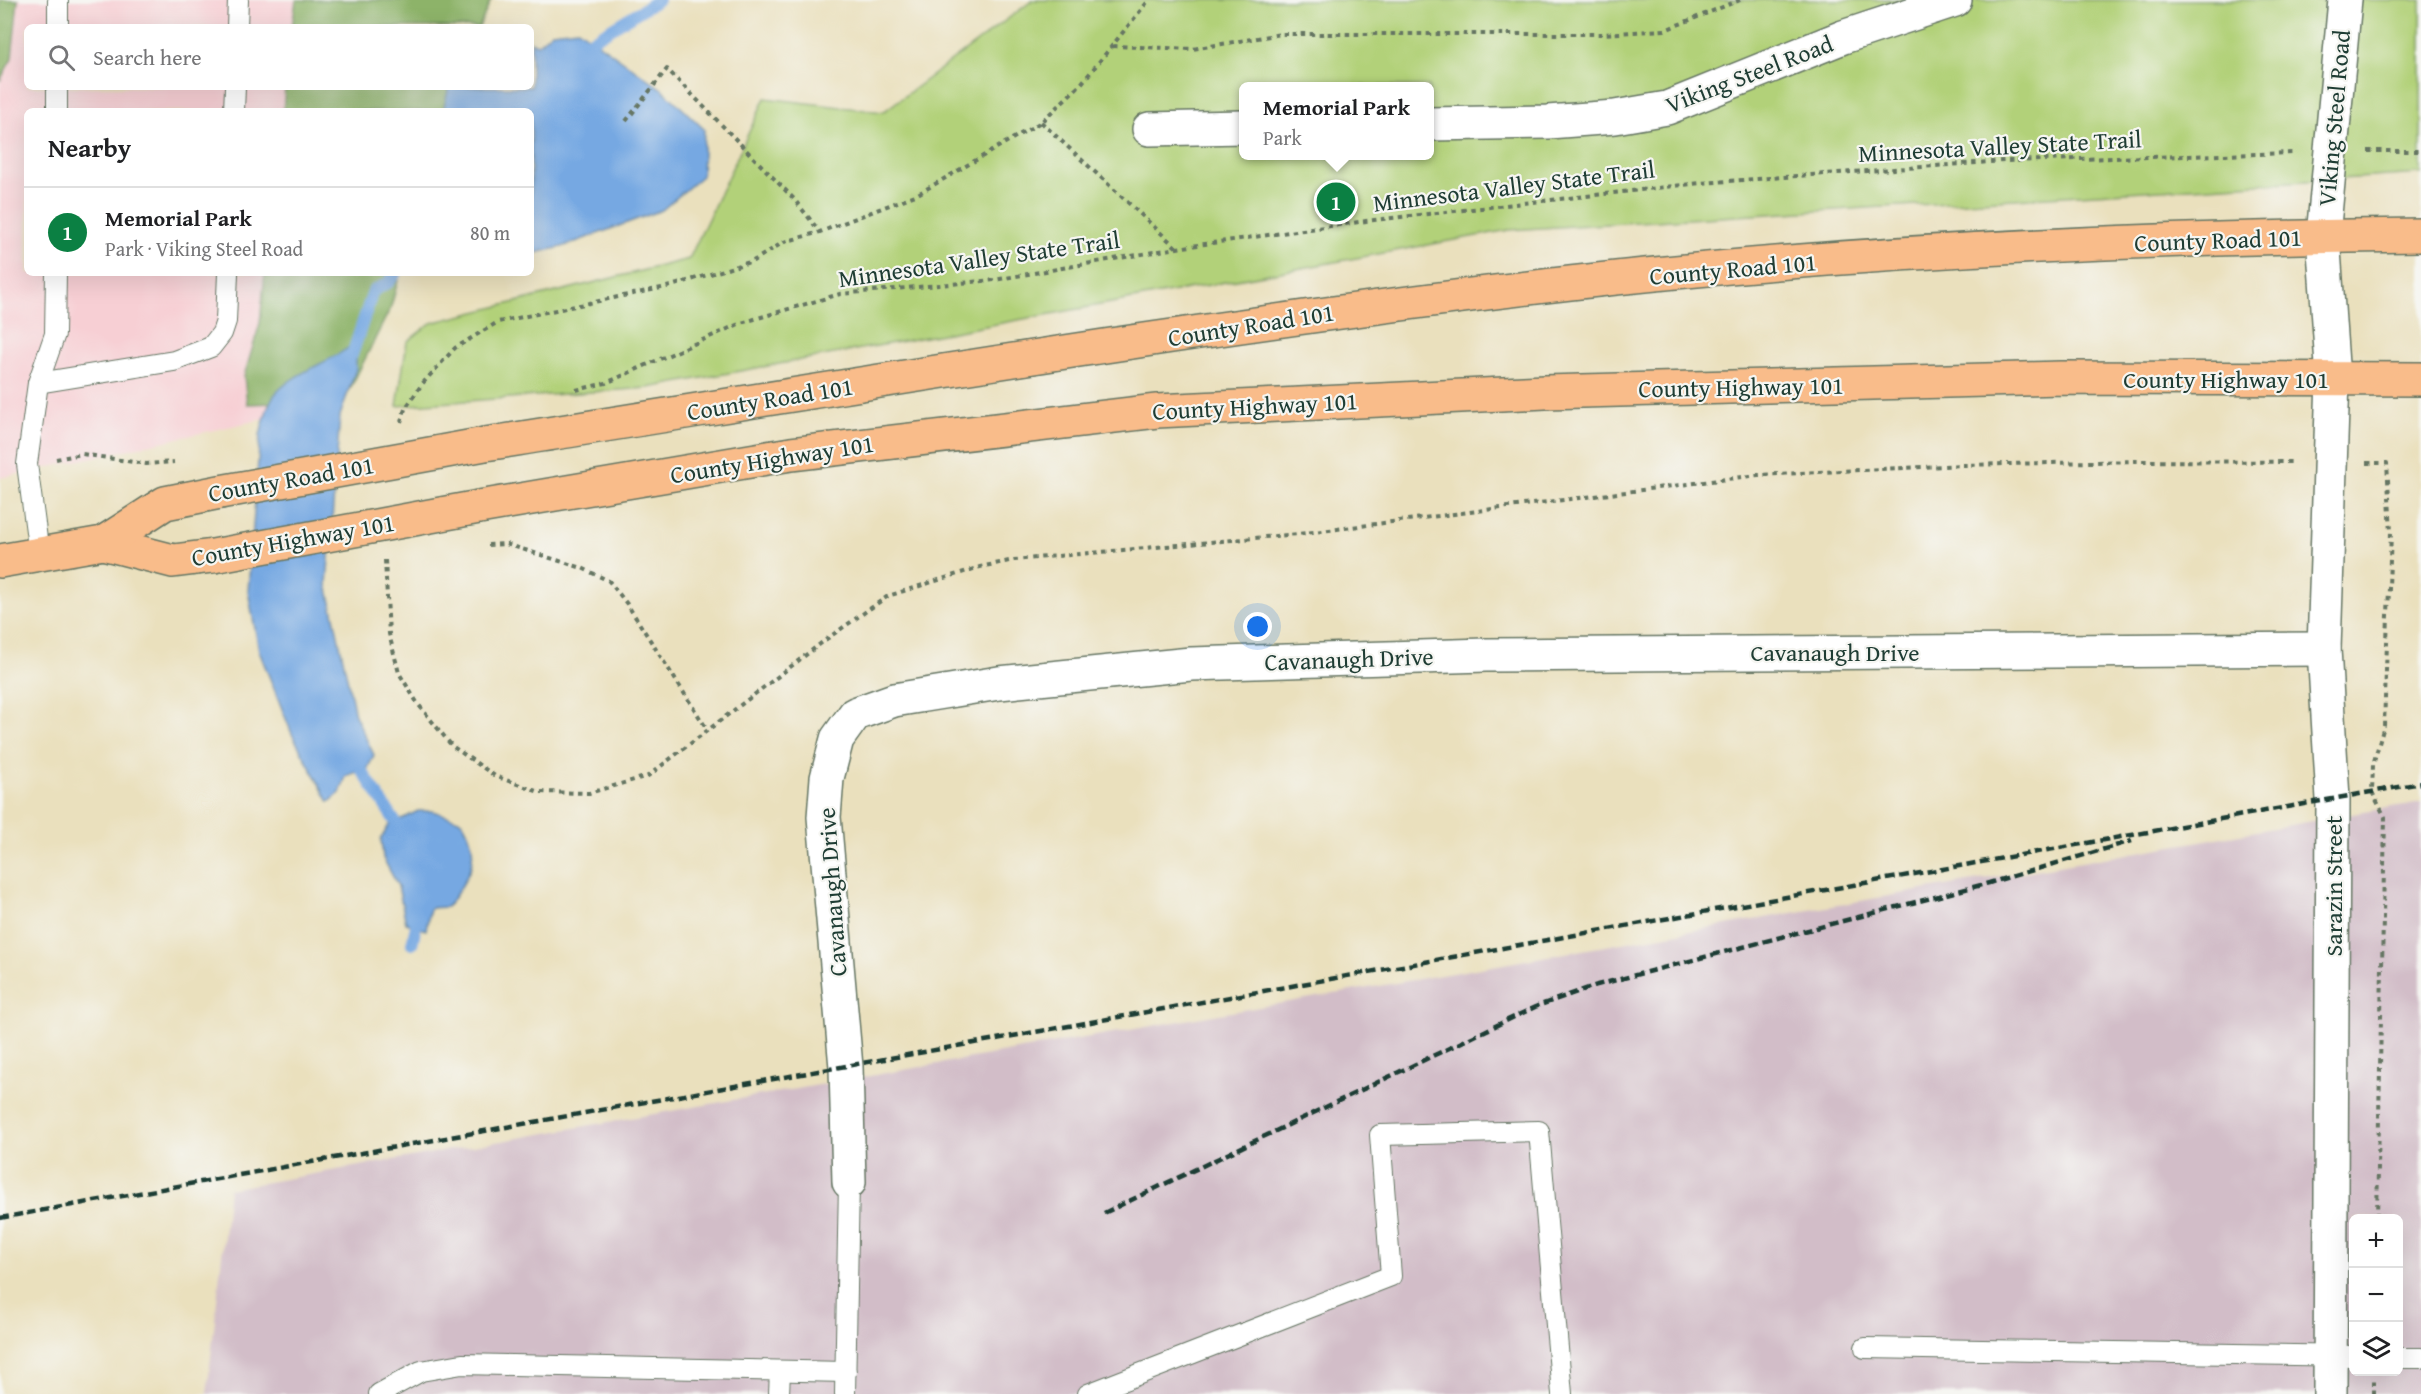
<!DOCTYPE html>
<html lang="en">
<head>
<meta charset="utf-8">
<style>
	:root { --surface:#fff; --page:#f2f2f2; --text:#202124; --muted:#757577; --line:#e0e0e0; --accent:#0b8043 }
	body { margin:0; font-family:"Gentium Book Plus",serif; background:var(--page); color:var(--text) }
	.controls { position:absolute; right:18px; bottom:18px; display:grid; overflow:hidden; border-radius:9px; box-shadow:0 6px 24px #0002 }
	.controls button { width:54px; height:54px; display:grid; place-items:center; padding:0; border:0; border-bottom:2px solid var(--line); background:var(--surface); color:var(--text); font:30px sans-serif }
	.you { position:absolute; left:1258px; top:627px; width:21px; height:21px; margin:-15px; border:4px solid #fff; border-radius:50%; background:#1a73e8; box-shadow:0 0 0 9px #1a73e833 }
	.badge { display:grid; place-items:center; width:39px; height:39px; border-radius:50%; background:var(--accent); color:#fff; font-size:20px; font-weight:700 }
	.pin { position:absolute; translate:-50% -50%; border:3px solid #fff; box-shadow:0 2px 6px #0006 }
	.popup { position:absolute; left:1239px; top:82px; width:195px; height:78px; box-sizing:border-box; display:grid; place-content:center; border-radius:9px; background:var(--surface); filter:drop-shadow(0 2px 4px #0005); font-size:20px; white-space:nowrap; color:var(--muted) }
	.popup b { font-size:22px; color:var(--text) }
	.popup::after { content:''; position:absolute; left:50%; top:100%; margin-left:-12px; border:12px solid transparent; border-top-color:var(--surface) }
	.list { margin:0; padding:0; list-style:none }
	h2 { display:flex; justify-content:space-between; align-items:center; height:78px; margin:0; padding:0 24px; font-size:26px }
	h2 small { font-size:20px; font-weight:400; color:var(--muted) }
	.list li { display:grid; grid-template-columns:39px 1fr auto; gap:18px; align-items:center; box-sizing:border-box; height:90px; padding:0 24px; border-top:2px solid var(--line) }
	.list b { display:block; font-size:22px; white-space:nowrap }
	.list p { margin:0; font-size:20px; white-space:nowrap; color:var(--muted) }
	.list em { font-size:20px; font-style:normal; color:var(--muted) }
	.icon { flex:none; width:33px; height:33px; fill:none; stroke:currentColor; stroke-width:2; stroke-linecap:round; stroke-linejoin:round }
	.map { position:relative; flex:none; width:2421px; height:1394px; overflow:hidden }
	.search { position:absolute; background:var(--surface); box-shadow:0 6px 24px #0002; left:24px; top:24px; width:510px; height:66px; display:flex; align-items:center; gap:15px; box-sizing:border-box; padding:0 21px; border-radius:9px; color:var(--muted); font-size:22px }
	.panel { position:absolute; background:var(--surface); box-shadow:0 6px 24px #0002; left:24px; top:108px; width:510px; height:168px; border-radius:9px }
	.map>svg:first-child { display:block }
	.built { fill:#f7cfd4 }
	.industrial { fill:#d2bdc8; fill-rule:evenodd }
	.green { fill:#b2d179; stroke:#688756; stroke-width:1.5; fill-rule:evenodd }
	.forest { fill:#8db369; stroke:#56784e; stroke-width:1.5 }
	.water { fill:#76a8e2; stroke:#4a728b; stroke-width:1.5 }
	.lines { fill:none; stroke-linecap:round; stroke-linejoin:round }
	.stream { stroke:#76a8e2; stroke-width:12 }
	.lane-casing { stroke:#667664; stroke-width:22 }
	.street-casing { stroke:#667664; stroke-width:36 }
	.primary-casing { stroke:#667664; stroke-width:36 }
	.path { stroke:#667664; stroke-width:4; stroke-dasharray:4.5 4.5; stroke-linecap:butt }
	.lane { stroke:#fff; stroke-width:20 }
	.street { stroke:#fff; stroke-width:33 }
	.primary { stroke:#f9bc8a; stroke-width:33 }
	.rail { stroke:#1f3d34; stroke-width:4.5; stroke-dasharray:9 4.5; stroke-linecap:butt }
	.primary-bridge-casing { stroke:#667664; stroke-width:36; stroke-linecap:butt }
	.primary-bridge { stroke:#f9bc8a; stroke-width:33 }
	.labels { text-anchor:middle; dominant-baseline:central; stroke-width:4.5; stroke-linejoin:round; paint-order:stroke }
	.street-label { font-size:24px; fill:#1f3d34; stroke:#f6f6f2 }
</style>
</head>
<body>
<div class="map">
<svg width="2421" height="1394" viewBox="0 0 2421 1394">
	<rect width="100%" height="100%" fill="#f6f6f2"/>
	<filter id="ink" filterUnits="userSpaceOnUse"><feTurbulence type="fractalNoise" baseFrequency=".0167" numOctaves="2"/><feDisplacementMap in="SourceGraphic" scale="12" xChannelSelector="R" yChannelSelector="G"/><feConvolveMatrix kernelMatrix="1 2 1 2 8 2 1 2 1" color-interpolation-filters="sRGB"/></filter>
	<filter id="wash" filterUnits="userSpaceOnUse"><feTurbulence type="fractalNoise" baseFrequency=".008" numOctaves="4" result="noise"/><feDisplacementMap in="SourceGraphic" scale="24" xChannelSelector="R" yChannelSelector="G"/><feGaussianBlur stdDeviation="1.35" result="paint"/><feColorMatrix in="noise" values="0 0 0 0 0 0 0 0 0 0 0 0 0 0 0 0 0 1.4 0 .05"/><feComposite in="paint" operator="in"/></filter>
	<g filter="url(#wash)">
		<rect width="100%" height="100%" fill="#eae0bd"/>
		<polygon class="built" points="0,0 489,0 478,27 27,27 27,87 453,87 443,111 27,111 27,273 388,273 344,401 0,478"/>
		<path class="industrial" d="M2421 802V1394H207L229 1189ZM2354 1218H2398V1372H2354Z"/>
		<path class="green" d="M1033 0H2421V174L1509 230 648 388 397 406 407 342 431 323 689 259 765 98 883 112ZM1243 86H1429V156H1243Z"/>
		<g class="forest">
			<polygon points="0,0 18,0 12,58 0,81"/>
			<polygon points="296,0 491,0 479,27 292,27"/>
			<polygon points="285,87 454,87 443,111 283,111"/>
			<polygon points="265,273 400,273 391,307 344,401 247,404 244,376 260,323"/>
		</g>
		<g class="water">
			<polygon points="578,29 662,89 704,129 702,176 662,210 562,247 531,254 531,111 443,111 449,87 531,87 531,42 538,44 552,32"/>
			<path d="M356 342V369L340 416 327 584 355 715 374 755 368 768 346 776 340 793 329 802 292 734 259 651 248 591 260 435C264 422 267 402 277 392 299 369 333 362 356 342Z"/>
			<path d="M418 811H433L462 821C483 855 470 877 447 907L430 908 426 930 406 923 398 886 383 858 381 839 389 825Z"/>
		</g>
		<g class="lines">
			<g class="stream">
				<polyline points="583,52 594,39 658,0"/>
				<polyline points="352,355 373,291 388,283 396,273"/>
				<polyline points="353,757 404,835"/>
				<polyline points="412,944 419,912"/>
			</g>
		</g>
	</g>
	<g filter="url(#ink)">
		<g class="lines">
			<defs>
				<g id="lane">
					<polyline points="58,27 58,0"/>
					<polyline points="237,27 238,0"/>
					<polyline points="57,111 57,87"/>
					<polyline points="234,111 235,87"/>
					<polyline points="38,383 174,361 211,347 222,333 226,321 228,273"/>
					<polyline points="39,554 27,464 38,383 55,334 56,273"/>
					<polyline points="1865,1348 2354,1356"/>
					<polyline points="2398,1358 2421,1358"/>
					<polyline points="379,1394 421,1371 462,1364 846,1372"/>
					<polyline points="779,1394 780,1371"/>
					<polyline points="845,1394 849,1182"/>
					<polyline points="1088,1394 1391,1276 1380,1135 1539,1131 1562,1394"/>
				</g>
				<g id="street">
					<polyline points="1429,124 1548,122 1615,117 1667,108 1843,37 1955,0"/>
					<polyline points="1149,129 1243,127"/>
					<polyline points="849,1182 846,1067 824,817 827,778 837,739 855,714 894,700 999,683 1191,664 1486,655 2324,649"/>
					<polyline points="2330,1394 2333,799 2324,649 2333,379 2323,236 2345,0"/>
				</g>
				<g id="primary">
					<path d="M485 444C846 387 1207 325 1570 283 1852 251 2137 238 2421 235"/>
					<polyline points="479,507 791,454 1157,411 1545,392 2061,378 2421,379"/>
					<polyline points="103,543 173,561 213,556"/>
					<polyline points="0,561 103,543 165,503 220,492"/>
				</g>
			</defs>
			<use href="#lane" class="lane-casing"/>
			<use href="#street" class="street-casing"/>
			<use href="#primary" class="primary-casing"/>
			<g class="path">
				<polyline points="1113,46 1193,49 1281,34 1603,34 1665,30 1740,0"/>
				<polyline points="626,121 667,69 794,199 820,232"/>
				<polyline points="1041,122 1177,248"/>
				<polyline points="2368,151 2421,151"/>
				<polyline points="576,390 606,383 741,323 840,294 994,280 1177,248 1366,221 1701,183 2004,161 2294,153"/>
				<polyline points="401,422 405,409 422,384 455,348 498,322 671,286 753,261 784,242 820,232 918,194 1041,122 1081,84 1149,0"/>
				<polyline points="56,459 82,454 146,464 174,462"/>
				<polyline points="2367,463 2387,463 2391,532 2384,726 2373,765 2372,792 2385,817 2377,1218"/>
				<polyline points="488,545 506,544 582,568 609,581 627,604 707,729"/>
				<polyline points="385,560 389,634 399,673 418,704 452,746 495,776 539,792 589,793 648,776 828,638 888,596 980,567 1014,560 1298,534 1758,475 1964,465 2136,461 2293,462"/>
				<polyline points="2374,1394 2374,1377"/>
			</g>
			<use href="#lane" class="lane"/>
			<use href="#street" class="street"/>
			<use href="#primary" class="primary"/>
			<g class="rail">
				<polyline points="1104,1213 1535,1007 1597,985 1989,883 2132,841"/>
				<polyline points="0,1218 2421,783"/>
			</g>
			<defs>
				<g id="primary-bridge">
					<polyline points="220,492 485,444"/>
					<polyline points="213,556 479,507"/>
				</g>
			</defs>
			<use href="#primary-bridge" class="primary-bridge-casing"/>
			<use href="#primary-bridge" class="primary-bridge"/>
		</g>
	</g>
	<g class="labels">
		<g class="street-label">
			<text transform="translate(1749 74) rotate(-21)">Viking Steel Road</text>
			<text transform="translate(2334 118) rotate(-85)">Viking Steel Road</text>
			<text transform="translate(2000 146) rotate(-3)">Minnesota Valley State Trail</text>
			<text transform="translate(1514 186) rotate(-7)">Minnesota Valley State Trail</text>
			<text transform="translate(2218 240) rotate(-2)">County Road 101</text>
			<text transform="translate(979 259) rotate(-8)">Minnesota Valley State Trail</text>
			<text transform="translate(1733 269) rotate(-5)">County Road 101</text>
			<text transform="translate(1251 325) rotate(-9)">County Road 101</text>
			<text x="2226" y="379">County Highway 101</text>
			<text transform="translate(1741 387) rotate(-1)">County Highway 101</text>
			<text transform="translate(770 399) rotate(-9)">County Road 101</text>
			<text transform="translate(1255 406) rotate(-3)">County Highway 101</text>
			<text transform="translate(772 459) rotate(-9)">County Highway 101</text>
			<text transform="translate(291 479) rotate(-10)">County Road 101</text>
			<text transform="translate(293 540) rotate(-10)">County Highway 101</text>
			<text x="1835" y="652">Cavanaugh Drive</text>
			<text transform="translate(1349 659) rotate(-2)">Cavanaugh Drive</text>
			<text transform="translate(2333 886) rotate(-90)">Sarazin Street</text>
			<text transform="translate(832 892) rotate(-94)">Cavanaugh Drive</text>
		</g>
	</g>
</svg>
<div class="controls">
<button>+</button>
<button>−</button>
<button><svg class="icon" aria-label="layers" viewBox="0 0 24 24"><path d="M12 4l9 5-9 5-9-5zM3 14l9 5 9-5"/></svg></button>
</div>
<div class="you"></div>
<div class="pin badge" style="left:1336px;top:202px">1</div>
<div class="popup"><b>Memorial Park</b>Park</div>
<div class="search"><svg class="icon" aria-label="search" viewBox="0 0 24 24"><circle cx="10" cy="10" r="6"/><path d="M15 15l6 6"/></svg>Search here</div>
<section class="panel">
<h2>Nearby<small></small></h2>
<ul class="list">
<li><span class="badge">1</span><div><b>Memorial Park</b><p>Park · Viking Steel Road</p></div><em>80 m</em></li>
</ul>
</section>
</div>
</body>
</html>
